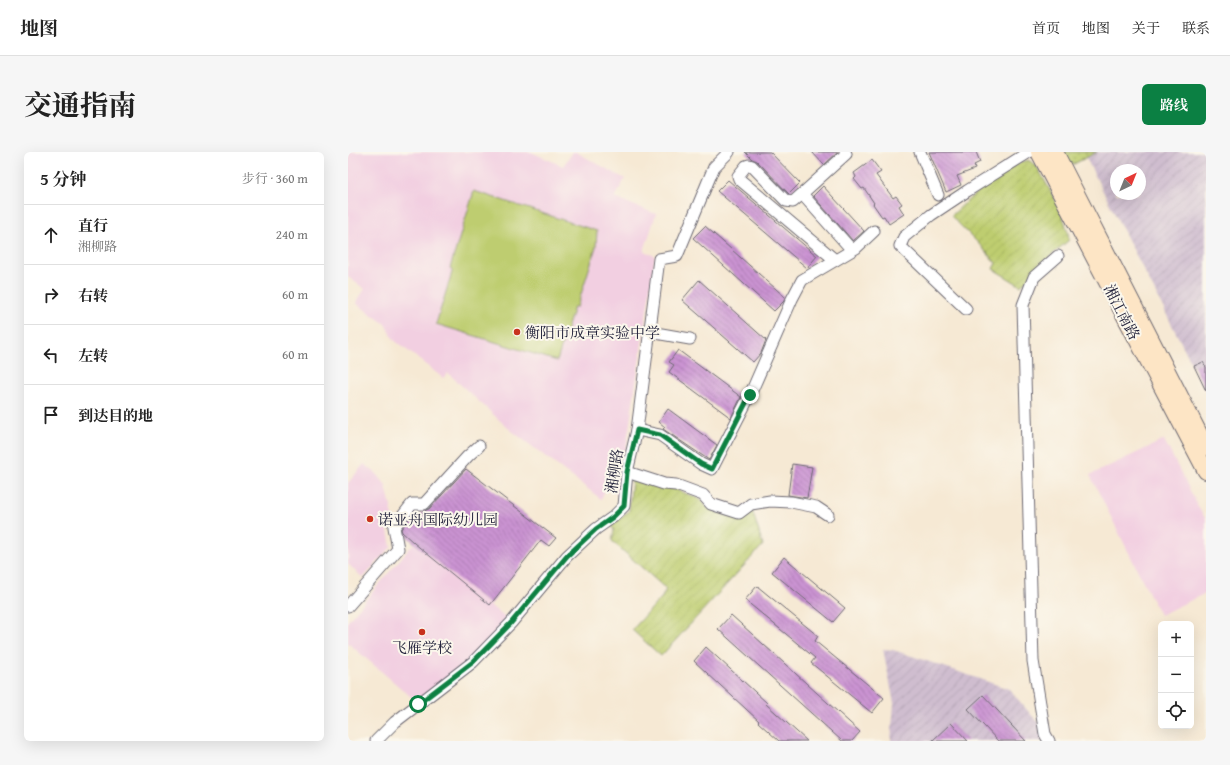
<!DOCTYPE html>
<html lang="zh">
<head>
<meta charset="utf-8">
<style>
	:root { --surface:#fff; --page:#f6f6f6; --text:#222; --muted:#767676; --line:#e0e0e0; --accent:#0b8043 }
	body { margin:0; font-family:"Gentium Book Plus","Noto Serif SC",serif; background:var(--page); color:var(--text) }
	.controls { position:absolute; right:12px; bottom:12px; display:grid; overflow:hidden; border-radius:6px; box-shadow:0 4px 16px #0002 }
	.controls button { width:36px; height:36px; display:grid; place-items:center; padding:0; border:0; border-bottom:1px solid var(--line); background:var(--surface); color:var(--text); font:20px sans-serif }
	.compass { position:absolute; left:762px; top:12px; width:36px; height:36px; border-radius:50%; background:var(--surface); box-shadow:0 4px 16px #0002; rotate:43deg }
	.stop { position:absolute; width:12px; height:12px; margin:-9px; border:3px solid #0b8043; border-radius:50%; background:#fff }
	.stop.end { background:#0b8043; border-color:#fff; box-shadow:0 1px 4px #0008 }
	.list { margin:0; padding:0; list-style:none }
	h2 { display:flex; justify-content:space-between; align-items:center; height:52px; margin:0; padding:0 16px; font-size:17px }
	h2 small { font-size:13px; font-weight:400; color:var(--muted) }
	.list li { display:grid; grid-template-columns:26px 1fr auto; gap:12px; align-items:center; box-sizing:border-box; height:60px; padding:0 16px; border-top:1px solid var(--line) }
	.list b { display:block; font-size:15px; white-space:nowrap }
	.list p { margin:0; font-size:13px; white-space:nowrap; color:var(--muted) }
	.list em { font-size:13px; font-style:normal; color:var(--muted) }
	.icon { flex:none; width:22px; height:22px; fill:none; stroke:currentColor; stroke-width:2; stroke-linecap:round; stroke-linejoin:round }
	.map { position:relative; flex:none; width:858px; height:589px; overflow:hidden; border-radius:6px }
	header { display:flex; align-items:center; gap:24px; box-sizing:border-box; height:56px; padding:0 20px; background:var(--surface); border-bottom:1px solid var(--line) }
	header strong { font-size:19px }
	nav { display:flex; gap:22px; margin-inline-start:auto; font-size:14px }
	.intro { display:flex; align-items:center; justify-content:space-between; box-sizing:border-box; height:96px; padding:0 24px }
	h1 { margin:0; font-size:28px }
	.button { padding:10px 18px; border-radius:6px; background:var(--accent); color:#fff; font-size:14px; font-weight:700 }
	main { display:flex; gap:24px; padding:0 24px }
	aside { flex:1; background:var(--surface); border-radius:6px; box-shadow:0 4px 16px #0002 }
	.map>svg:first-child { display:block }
	.built { fill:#f2cfe1 }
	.industrial { fill:url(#industrial-furrows); fill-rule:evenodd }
	.grass { fill:url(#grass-dots); stroke:#707855 }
	.garden { fill:url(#garden-furrows); stroke:#707855 }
	.pitch { fill:#becd6f; stroke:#707855 }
	.building { fill:url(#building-back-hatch) }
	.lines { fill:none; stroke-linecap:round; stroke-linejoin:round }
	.minor-casing { stroke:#6c6871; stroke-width:13 }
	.secondary-casing { stroke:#6c6871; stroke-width:18 }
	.minor { stroke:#fff; stroke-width:11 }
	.secondary { stroke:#fde5c5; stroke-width:16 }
	.route { stroke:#0b8043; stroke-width:5 }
	.poi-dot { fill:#c8321e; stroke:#fbf7ec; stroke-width:1.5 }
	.labels { text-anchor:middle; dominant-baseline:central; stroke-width:4; stroke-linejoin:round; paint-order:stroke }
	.street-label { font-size:15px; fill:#22223b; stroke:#fbf7ec }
	.poi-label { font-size:15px; fill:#22223b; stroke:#fbf7ec; text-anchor:start }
</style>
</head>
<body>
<header>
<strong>地图</strong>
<nav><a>首页</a><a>地图</a><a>关于</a><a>联系</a></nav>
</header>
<div class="intro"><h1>交通指南</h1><a class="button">路线</a></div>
<main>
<aside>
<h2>5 分钟<small>步行 · 360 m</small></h2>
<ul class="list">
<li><svg class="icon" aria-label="ahead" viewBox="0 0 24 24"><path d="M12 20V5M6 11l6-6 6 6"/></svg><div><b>直行</b><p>湘柳路</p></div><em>240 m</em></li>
<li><svg class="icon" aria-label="right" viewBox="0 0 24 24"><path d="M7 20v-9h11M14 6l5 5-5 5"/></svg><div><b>右转</b></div><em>60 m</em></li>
<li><svg class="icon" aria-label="left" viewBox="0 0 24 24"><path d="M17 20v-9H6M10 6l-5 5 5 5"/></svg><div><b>左转</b></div><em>60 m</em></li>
<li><svg class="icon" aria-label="arrive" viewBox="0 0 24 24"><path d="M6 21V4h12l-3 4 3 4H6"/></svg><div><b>到达目的地</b></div></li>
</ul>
</aside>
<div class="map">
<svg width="858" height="589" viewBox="0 0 858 589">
	<defs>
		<pattern id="industrial-furrows" width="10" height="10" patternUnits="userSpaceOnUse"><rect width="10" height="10" fill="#cfbdcf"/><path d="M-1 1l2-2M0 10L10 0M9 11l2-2" fill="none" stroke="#b1a2b3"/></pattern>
		<pattern id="grass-dots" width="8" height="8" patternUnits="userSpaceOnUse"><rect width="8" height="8" fill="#becd6f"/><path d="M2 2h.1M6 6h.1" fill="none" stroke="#a3b061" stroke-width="1.8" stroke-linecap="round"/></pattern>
		<pattern id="garden-furrows" width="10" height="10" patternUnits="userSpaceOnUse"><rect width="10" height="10" fill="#becd6f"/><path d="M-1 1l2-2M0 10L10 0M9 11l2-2" fill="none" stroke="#a3b061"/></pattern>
		<pattern id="building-back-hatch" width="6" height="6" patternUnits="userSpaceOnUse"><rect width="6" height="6" fill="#ca93d2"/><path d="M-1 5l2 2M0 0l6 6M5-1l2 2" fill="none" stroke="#a478ac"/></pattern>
	</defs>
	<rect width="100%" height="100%" fill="#fbf7ec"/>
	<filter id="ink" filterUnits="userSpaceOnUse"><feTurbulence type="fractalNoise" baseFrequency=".025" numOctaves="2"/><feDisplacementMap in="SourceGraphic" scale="8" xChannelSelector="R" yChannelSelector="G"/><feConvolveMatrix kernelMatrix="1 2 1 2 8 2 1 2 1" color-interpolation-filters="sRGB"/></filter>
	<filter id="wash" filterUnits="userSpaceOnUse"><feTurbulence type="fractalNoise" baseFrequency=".012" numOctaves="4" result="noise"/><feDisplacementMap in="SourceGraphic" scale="16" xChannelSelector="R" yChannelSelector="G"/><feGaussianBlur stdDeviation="0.9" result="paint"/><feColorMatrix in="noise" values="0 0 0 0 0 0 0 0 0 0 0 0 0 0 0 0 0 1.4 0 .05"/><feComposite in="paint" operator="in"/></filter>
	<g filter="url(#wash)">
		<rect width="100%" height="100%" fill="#f6e9d4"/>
		<g class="built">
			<polygon points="0,0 183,0 215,14 225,0 228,0 277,27 267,46 308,62 296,99 307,104 271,344 260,335 257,338 253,347 160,276 100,221 95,226 46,188 37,172 8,151 17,137 0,125"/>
			<polygon points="816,288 853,360 858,367 858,441 812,463 742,323"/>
			<polygon points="16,312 29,322 37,332 41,346 45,365 39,374 43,395 15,426 0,412 0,331"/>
			<polygon points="66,391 160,468 123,508 68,549 0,491 0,469"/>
		</g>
		<g class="industrial">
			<path d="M749 0H858V239L738 6ZM768 18H792V42H768Z"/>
			<polygon points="535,497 545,498 573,507 661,537 692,573 695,589 543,589 546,551"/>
		</g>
		<polygon class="grass" points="716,0 749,0 722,14"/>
		<g class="garden">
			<path d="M680 8 688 13C699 33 719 66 721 88L694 111 673 134 645 117 648 111 630 91 603 64C626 43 649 18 680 8Z"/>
			<polygon points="284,327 327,337 352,347 360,356 391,367 404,358 415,393 313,504 284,478 314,445 318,437 264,389 266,378 263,374 281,359"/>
		</g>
		<polygon class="pitch" points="126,39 249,79 248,95 229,155 226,155 209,209 88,172 105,117 102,116"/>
		<g id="blocks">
			<g class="building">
				<polygon points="397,0 422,0 452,31 441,42 409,9 404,7"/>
				<polygon points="464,0 490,0 476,13"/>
				<polygon points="581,0 628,0 632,10 626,13 627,17 609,24 613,33 598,40"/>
				<polygon points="524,8 533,20 528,23 545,46 548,44 554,52 551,54 556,62 541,72 536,64 534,65 525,52 526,51 516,36 514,37 506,27 508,25 506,21"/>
				<polygon points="380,28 469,104 459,116 369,39"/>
				<polygon points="475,34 516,79 505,89 465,44"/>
				<polygon points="357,74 437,145 436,149 426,159 345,86"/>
				<polygon points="351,128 418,188 413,201 405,210 334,148"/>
				<polygon points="330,198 393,245 383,266 321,220 326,213 321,210"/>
				<polygon points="855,210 858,215 858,239 846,214"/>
				<polygon points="320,257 369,293 361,308 315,277 317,275 311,270"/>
				<polygon points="444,312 464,315 459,346 440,343"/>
				<polygon points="118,317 208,386 201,394 193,388 142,453 66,391 54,380 53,377 66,361 71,364 76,359 81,357"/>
				<polygon points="436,405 497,456 485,470 424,420"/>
				<polygon points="409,434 470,484 467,489 536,546 524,561 463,511 467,506 397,448"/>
				<polygon points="383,463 512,580 504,589 494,589 370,477"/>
				<polygon points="358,495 419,551 418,552 459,589 431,589 410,570 411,569 346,509"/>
				<polygon points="635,543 678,589 650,589 620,557"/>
				<polygon points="603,571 620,589 584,589"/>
			</g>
		</g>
	</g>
	<g filter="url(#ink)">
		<use href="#blocks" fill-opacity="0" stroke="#6c6871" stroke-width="1"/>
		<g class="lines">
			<defs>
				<g id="minor">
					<polyline points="572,0 590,43"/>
					<polyline points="454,42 504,98"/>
					<polyline points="487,108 391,27 390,24 398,14 401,13 404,14 438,49 445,50 498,2 497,0"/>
					<polyline points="618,157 552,94 556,85 583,63 619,39 681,0"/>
					<polyline points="302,180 342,187"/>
					<polyline points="289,278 312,283 353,312 364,317 402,243 444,147 454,128 508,96 526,79"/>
					<polyline points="279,320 316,332 328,333 355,343 363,352 391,361 403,352 422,349 443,350 468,355 480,363"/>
					<polyline points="0,454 50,397 46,375 64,352 76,352 120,304 131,294"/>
					<polyline points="28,589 47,570 125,510 163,471 219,404 248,377 265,365 276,354 279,320 289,278 311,107 329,104 366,15 381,0"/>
					<polyline points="701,589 697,582 685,509 675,153 686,125 710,104"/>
				</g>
				<g id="secondary">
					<polyline points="691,0 858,319"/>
					<polyline points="707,0 858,295"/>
				</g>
			</defs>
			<use href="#minor" class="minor-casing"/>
			<use href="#secondary" class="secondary-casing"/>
			<use href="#minor" class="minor"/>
			<use href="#secondary" class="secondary"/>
		</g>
	</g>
	<g class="lines" filter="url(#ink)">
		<polyline class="route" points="70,552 125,510 163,471 219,404 248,377 265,365 276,354 279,320 289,278 312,283 353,312 364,317 402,243"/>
	</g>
	<g class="poi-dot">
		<circle cx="169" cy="180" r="4"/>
		<circle cx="22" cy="367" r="4"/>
		<circle cx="74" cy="480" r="4"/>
	</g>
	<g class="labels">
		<g class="street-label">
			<text transform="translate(774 160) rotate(63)">湘江南路</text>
			<text transform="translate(266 319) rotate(-81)">湘柳路</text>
		</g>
		<g class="poi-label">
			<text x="177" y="180">衡阳市成章实验中学</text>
			<text x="30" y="367">诺亚舟国际幼儿园</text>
			<text x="74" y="495" text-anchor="middle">飞雁学校</text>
		</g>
	</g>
</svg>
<div class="controls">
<button>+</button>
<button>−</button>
<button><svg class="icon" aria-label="locate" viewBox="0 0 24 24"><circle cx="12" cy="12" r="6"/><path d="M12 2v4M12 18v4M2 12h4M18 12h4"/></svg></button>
</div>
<svg class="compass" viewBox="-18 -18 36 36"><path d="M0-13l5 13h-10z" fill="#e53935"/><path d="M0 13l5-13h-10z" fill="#767676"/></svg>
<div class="stop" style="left:70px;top:552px"></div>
<div class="stop end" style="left:402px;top:243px"></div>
</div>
</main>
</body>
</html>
